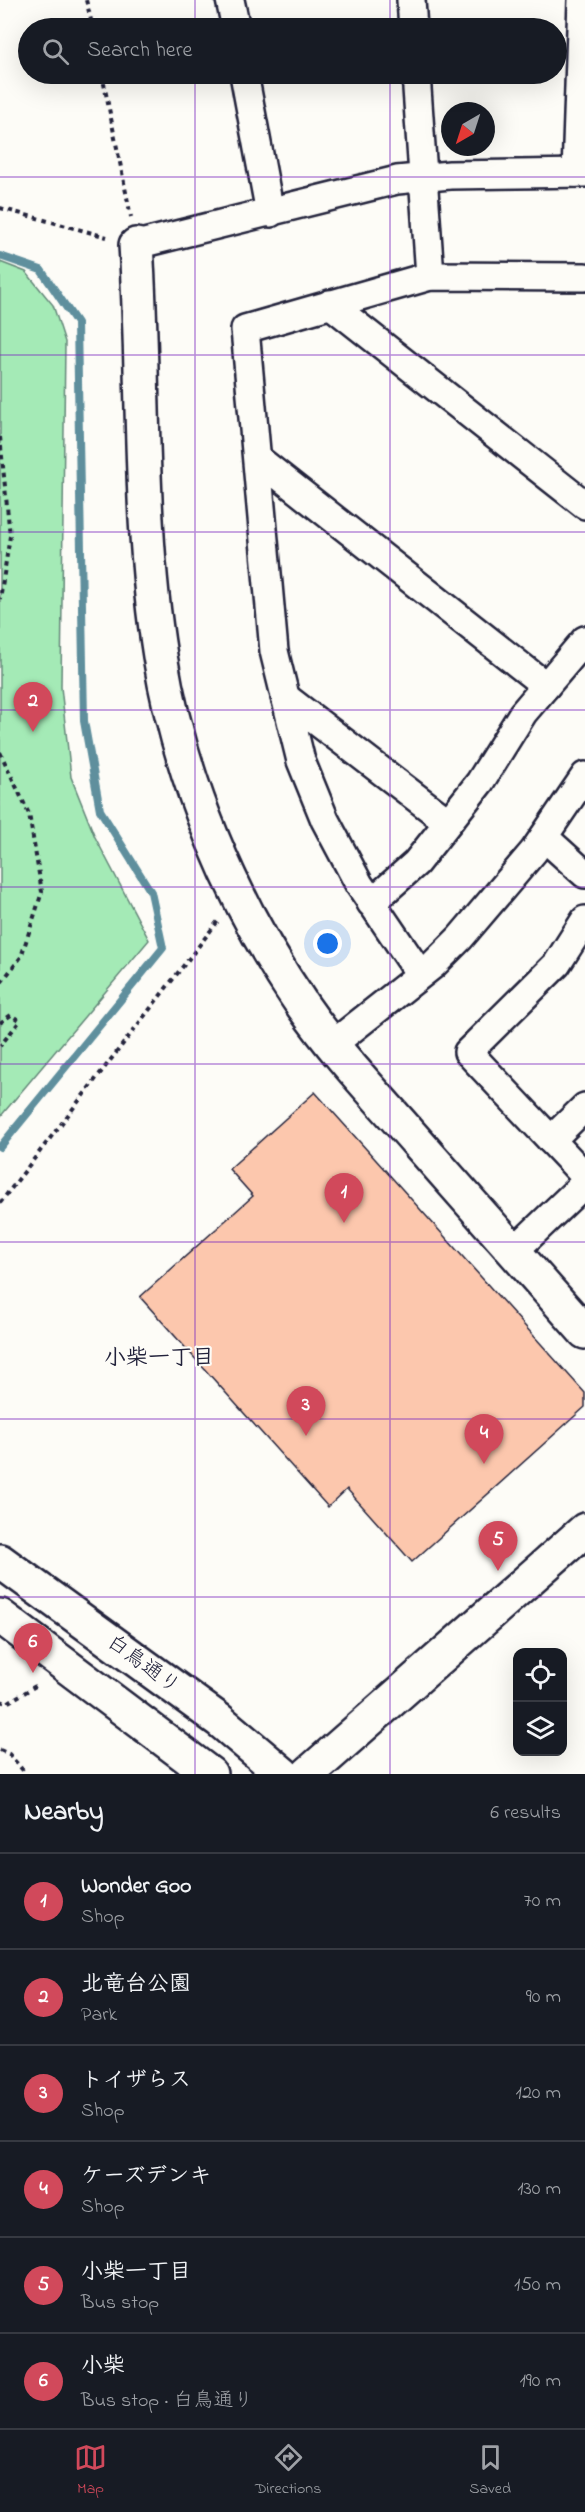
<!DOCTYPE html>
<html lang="en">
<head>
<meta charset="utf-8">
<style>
	:root { --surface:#171b24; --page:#20242c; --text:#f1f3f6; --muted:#9ea1a6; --line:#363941; --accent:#d1495b }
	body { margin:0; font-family:"Indie Flower","Klee One",sans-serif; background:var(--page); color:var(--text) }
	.controls { position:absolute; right:18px; bottom:18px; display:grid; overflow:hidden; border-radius:12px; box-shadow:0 6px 24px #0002 }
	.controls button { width:54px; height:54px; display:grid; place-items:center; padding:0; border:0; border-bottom:2px solid var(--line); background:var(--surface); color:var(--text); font:30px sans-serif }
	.compass { position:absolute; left:441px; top:102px; width:54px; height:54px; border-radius:50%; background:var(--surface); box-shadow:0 6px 24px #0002; rotate:219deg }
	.you { position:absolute; left:328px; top:944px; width:21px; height:21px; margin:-15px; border:4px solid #fff; border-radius:50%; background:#1a73e8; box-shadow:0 0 0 9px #1a73e833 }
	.badge { display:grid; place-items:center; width:39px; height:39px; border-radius:50%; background:var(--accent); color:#fff; font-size:20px; font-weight:700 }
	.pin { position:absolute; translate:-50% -50px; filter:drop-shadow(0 2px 3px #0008) }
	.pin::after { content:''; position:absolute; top:32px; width:21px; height:18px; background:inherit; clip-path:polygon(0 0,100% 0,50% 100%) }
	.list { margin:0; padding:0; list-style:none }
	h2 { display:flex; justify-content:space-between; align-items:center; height:78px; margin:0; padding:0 24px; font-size:26px }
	h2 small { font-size:20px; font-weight:400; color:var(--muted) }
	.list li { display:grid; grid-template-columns:39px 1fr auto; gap:18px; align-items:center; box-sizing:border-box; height:96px; padding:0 24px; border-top:2px solid var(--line) }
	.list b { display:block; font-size:22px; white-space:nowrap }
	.list p { margin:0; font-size:20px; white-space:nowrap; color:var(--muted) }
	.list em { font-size:20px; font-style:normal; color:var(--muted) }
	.icon { flex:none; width:33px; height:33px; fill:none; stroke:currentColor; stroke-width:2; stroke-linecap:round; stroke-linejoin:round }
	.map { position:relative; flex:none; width:585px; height:1774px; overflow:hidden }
	.search { position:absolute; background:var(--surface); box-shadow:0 6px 24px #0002; left:18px; right:18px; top:18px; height:66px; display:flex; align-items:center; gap:15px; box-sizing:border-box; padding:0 21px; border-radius:33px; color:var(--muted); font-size:22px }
	.sheet { height:654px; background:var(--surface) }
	nav { display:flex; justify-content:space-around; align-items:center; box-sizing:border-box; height:84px; border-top:2px solid var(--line); background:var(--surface); font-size:16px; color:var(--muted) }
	nav a { display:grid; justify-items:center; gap:3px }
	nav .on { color:var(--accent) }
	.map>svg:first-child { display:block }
	.green { fill:#a4eab6; stroke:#638678; stroke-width:1.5 }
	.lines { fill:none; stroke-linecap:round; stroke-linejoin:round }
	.stream { stroke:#5e8f9d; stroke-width:8 }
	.building { fill:#fcc7ad; stroke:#22223b; stroke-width:1.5 }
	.minor-casing { stroke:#22223b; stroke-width:32 }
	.tertiary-casing { stroke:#22223b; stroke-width:38 }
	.secondary-casing { stroke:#22223b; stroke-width:38 }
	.path { stroke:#22223b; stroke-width:4; stroke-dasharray:4.5 4.5; stroke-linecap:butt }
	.minor { stroke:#fdfcf7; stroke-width:27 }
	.tertiary { stroke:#fdfcf7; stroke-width:33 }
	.secondary { stroke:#fdfcf7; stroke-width:33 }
	.grid { fill:none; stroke:#7b2cbf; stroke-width:1.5; stroke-opacity:0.55 }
	.labels { text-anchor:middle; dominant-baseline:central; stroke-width:4.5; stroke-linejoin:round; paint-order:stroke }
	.street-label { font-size:21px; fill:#22223b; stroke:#fdfcf7 }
	.neighbourhood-label { font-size:22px; font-weight:bold; fill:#22223b; stroke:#fdfcf7 }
</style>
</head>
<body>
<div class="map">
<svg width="585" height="1774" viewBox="0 0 585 1774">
	<rect width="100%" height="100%" fill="#fdfcf7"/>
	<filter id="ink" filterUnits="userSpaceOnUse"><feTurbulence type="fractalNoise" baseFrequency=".0167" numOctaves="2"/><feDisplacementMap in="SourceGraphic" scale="12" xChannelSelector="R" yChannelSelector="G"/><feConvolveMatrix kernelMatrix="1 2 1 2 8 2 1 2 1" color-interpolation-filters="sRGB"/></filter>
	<g filter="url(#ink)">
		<polygon class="green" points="0,262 26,272 53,305 65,342 61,687 71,777 95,837 149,940 0,1117"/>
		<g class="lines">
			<polyline class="stream" points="0,256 41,270 77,323 84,721 100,810 151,892 163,948 0,1147"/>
		</g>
		<polygon class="building" points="315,1092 585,1393 585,1407 412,1562 347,1489 328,1507 140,1297 253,1196 229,1169"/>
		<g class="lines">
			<defs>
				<g id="minor">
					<polyline points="230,0 236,28"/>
					<polyline points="411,0 413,28"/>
					<polyline points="244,74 270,213"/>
					<polyline points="416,74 430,276"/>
					<polyline points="576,173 582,0"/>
					<polyline points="136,245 397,180 450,175 585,173"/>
					<polyline points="330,304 585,505"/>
					<polyline points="258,459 546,686"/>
					<polyline points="285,697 448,822"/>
					<polyline points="544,837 585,874"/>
					<polyline points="371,903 416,863 480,782 523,713 585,640"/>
					<polyline points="420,974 359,884 325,820 301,761 274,651 245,329 430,276 585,277"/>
					<polyline points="333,1044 433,965 460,938 534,851 585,776"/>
					<polyline points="585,1107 551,1140 585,1176"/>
					<polyline points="551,1140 468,1052 557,964 585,920"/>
					<polyline points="514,1251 585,1183"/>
				</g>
				<g id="tertiary">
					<path d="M136 245C145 381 138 520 160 656 180 779 232 903 303 1006 337 1055 379 1098 418 1143 474 1206 529 1269 585 1332"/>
					<polyline points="308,1774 585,1530"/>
				</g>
				<g id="secondary">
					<polyline points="0,1561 219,1720 283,1774"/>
					<polyline points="0,1616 210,1774"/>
				</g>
			</defs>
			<use href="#minor" class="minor-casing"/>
			<use href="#tertiary" class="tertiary-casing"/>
			<use href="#secondary" class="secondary-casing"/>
			<g class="path">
				<polyline points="86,0 93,28"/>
				<polyline points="102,74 131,217"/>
				<polyline points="0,208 107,237"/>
				<polyline points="0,437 10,536 0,599"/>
				<polyline points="0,752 29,814 42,892 21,957 0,984"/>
				<polyline points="0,1023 11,1015 20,1021 0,1046"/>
				<polyline points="0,1203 218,921"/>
				<polyline points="0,1701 7,1703 39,1684"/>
				<polyline points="0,1750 9,1754 26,1774"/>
			</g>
			<use href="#minor" class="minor"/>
			<use href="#tertiary" class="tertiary"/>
			<use href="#secondary" class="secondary"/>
		</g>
	</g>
	<path class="grid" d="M195 0V28M390 0V28M195 74V1774M390 74V1774M0 177H585M0 355H585M0 532H585M0 710H585M0 887H585M0 1064H585M0 1242H585M0 1419H585M0 1597H585"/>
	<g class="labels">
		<g class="street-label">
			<text transform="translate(143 1665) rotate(36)">白鳥通り</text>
		</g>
		<g class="neighbourhood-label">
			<text x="159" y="1359">小柴一丁目</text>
		</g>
	</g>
</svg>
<div class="controls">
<button><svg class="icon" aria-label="locate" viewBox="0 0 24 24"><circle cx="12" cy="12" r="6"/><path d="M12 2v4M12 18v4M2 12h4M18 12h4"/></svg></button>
<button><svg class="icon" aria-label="layers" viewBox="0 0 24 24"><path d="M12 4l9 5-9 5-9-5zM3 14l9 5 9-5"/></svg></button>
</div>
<svg class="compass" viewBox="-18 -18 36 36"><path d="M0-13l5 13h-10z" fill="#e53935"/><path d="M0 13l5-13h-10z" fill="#9ea1a6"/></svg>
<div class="you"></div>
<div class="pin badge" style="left:344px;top:1223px">1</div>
<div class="pin badge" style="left:33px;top:732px">2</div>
<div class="pin badge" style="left:306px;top:1436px">3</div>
<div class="pin badge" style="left:484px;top:1464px">4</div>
<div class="pin badge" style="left:498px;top:1571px">5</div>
<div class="pin badge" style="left:33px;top:1673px">6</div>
<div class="search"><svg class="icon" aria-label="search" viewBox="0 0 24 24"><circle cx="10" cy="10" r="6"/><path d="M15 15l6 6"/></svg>Search here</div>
</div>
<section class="sheet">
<h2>Nearby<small>6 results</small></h2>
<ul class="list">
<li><span class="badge">1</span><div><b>Wonder Goo</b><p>Shop</p></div><em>70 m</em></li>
<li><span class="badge">2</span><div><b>北竜台公園</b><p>Park</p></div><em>90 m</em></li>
<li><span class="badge">3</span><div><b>トイザらス</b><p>Shop</p></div><em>120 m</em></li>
<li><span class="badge">4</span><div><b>ケーズデンキ</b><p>Shop</p></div><em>130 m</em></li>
<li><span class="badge">5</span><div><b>小柴一丁目</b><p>Bus stop</p></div><em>150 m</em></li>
<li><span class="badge">6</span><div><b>小柴</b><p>Bus stop · 白鳥通り</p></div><em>190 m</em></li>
</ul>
</section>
<nav>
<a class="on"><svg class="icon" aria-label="map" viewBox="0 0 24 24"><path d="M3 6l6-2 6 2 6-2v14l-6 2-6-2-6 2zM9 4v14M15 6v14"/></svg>Map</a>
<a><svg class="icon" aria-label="directions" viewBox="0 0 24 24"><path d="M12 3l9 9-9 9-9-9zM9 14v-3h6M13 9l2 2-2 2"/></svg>Directions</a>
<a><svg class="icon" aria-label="saved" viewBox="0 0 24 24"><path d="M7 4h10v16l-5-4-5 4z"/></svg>Saved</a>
</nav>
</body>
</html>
